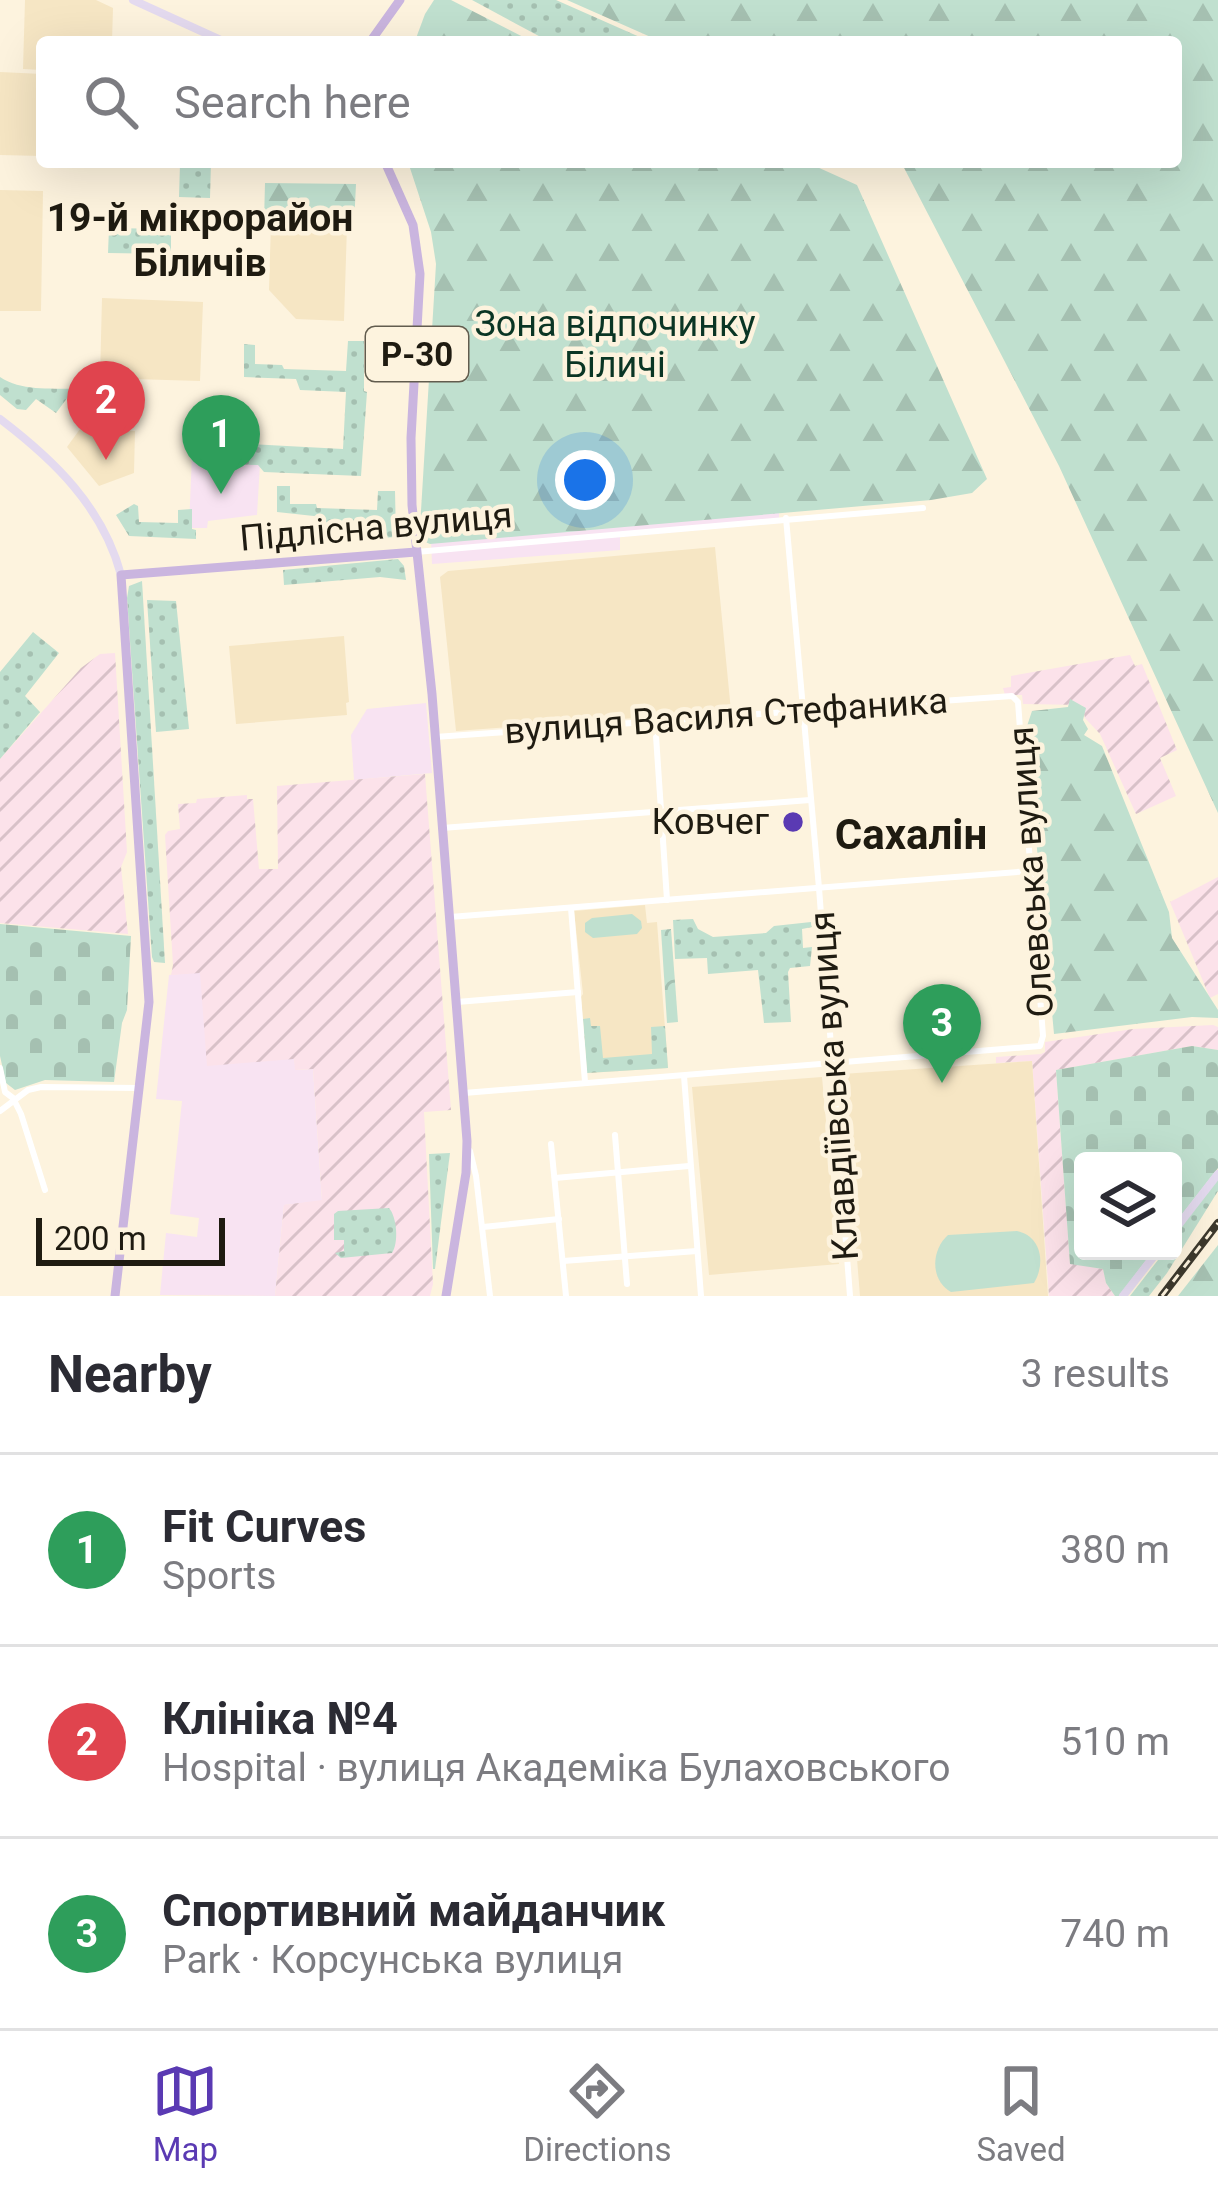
<!DOCTYPE html>
<html lang="en">
<head>
<meta charset="utf-8">
<style>
	:root { --surface:#fff; --page:#f2f2f3; --text:#2b2b33; --muted:#7c7c81; --line:#e1e1e2; --accent:#5a3ab3 }
	body { margin:0; font-family:Roboto,sans-serif; background:var(--page); color:var(--text) }
	.controls { position:absolute; right:36px; bottom:36px; display:grid; overflow:hidden; border-radius:12px; box-shadow:0 12px 48px #0002 }
	.controls button { width:108px; height:108px; display:grid; place-items:center; padding:0; border:0; border-bottom:3px solid var(--line); background:var(--surface); color:var(--text); font:60px sans-serif }
	.scale { position:absolute; left:36px; bottom:30px; width:189px; box-sizing:border-box; padding-left:12px; border:6px solid #1f1b11; border-top:0; font-size:33px; line-height:42px; white-space:nowrap; color:#1f1b11; -webkit-text-stroke:9px #fdf3de; paint-order:stroke }
	.you { position:absolute; left:585px; top:480px; width:42px; height:42px; margin:-30px; border:9px solid #fff; border-radius:50%; background:#1a73e8; box-shadow:0 0 0 18px #1a73e833 }
	.badge { display:grid; place-items:center; width:78px; height:78px; border-radius:50%; background:var(--accent); color:#fff; font-size:39px; font-weight:700 }
	.pin { position:absolute; translate:-50% -99px; filter:drop-shadow(0 3px 6px #0008) }
	.pin::after { content:''; position:absolute; top:63px; width:42px; height:36px; background:inherit; clip-path:polygon(0 0,100% 0,50% 100%) }
	.list { margin:0; padding:0; list-style:none }
	h2 { display:flex; justify-content:space-between; align-items:center; height:156px; margin:0; padding:0 48px; font-size:51px }
	h2 small { font-size:39px; font-weight:400; color:var(--muted) }
	.list li { display:grid; grid-template-columns:78px 1fr auto; gap:36px; align-items:center; box-sizing:border-box; height:192px; padding:0 48px; border-top:3px solid var(--line) }
	.list b { display:block; font-size:45px; white-space:nowrap }
	.list p { margin:0; font-size:39px; white-space:nowrap; color:var(--muted) }
	.list em { font-size:39px; font-style:normal; color:var(--muted) }
	.icon { flex:none; width:66px; height:66px; fill:none; stroke:currentColor; stroke-width:2; stroke-linecap:round; stroke-linejoin:round }
	.map { position:relative; flex:none; width:1218px; height:1296px; overflow:hidden }
	.search { position:absolute; background:var(--surface); box-shadow:0 12px 48px #0002; left:36px; right:36px; top:36px; height:132px; display:flex; align-items:center; gap:30px; box-sizing:border-box; padding:0 42px; border-radius:12px; color:var(--muted); font-size:45px }
	.sheet { height:732px; background:var(--surface) }
	nav { display:flex; justify-content:space-around; align-items:center; box-sizing:border-box; height:168px; border-top:3px solid var(--line); background:var(--surface); font-size:33px; color:var(--muted) }
	nav a { display:grid; justify-items:center; gap:6px }
	nav .on { color:var(--accent) }
	.map>svg:first-child { display:block }
	.commercial { fill:#f8e3f2 }
	.industrial { fill:url(#industrial-furrows) }
	.built { fill:#f6e6c4 }
	.grass { fill:url(#grass-dots) }
	.forest { fill:url(#forest-firs) }
	.cemetery { fill:url(#cemetery-stones) }
	.park { fill:url(#park-crowns) }
	.pitch { fill:#c0e0cf }
	.lines { fill:none; stroke-linecap:round; stroke-linejoin:round }
	.street { stroke:#fff; stroke-width:6 }
	.secondary { stroke:#e4daef; stroke-width:8 }
	.primary { stroke:#cab5df; stroke-width:9 }
	.rail-casing { stroke:#3d392d; stroke-width:8 }
	.rail { stroke:#fdf3de; stroke-width:3; stroke-dasharray:9; stroke-linecap:butt }
	.poi-dot { fill:#5a3ab3; stroke:#fdf3de; stroke-width:4.5 }
	.labels { text-anchor:middle; dominant-baseline:central; stroke-width:9; stroke-linejoin:round; paint-order:stroke }
	.shield { fill:#fdf3de; stroke:#625c4e; stroke-width:3 }
	.shield-label { font-size:33px; font-weight:bold; fill:#1f1b11 }
	.park-label { font-size:36px; fill:#0a3524; stroke:#fdf3de }
	.street-label { font-size:36px; fill:#1f1b11; stroke:#fdf3de }
	.poi-label { font-size:36px; fill:#1f1b11; stroke:#fdf3de; text-anchor:end }
	.neighbourhood-label { font-size:39px; font-weight:bold; fill:#1f1b11; stroke:#fdf3de }
	.quarter-label { font-size:42px; font-weight:bold; fill:#1f1b11; stroke:#fdf3de }
</style>
</head>
<body>
<div class="map">
<svg width="1218" height="1296" viewBox="0 0 1218 1296">
	<defs>
		<pattern id="industrial-furrows" width="10" height="10" patternUnits="userSpaceOnUse" patternTransform="scale(3)"><rect width="10" height="10" fill="#fce2ea"/><path d="M-1 1l2-2M0 10L10 0M9 11l2-2" fill="none" stroke="#d8c1c8"/></pattern>
		<pattern id="grass-dots" width="8" height="8" patternUnits="userSpaceOnUse" patternTransform="scale(3)"><rect width="8" height="8" fill="#c0e0cf"/><path d="M2 2h.1M6 6h.1" fill="none" stroke="#a5c0b1" stroke-width="1.8" stroke-linecap="round"/></pattern>
		<pattern id="forest-firs" width="22" height="20" patternUnits="userSpaceOnUse" patternTransform="scale(3)"><rect width="22" height="20" fill="#c0e0cf"/><path d="M5 1l3.5 6h-7zM16 11l3.5 6h-7z" fill="#a5c0b1"/></pattern>
		<pattern id="cemetery-stones" width="16" height="16" patternUnits="userSpaceOnUse" patternTransform="scale(3)"><rect width="16" height="16" fill="#c0e0cf"/><path d="M2 7V4a2 2 0 0 1 4 0v3zM10 15v-3a2 2 0 0 1 4 0v3z" fill="#a5c0b1"/></pattern>
		<pattern id="park-crowns" width="20" height="18" patternUnits="userSpaceOnUse" patternTransform="scale(3)"><rect width="20" height="18" fill="#c0e0cf"/><path d="M2 6a3 3 0 1 1 6 0M12 15a3 3 0 1 1 6 0" fill="none" stroke="#a5c0b1"/></pattern>
	</defs>
	<rect width="100%" height="100%" fill="#fdf3de"/>
	<g class="commercial">
		<polygon points="193,429 206,430 205,444 217,446 260,464 257,515 208,521 207,528 189,528"/>
		<polygon points="779,511 779,523 620,537 620,550 432,564 431,540"/>
		<polygon points="426,703 432,773 354,780 351,735 367,709"/>
		<polygon points="200,972 294,1059 296,1070 313,1069 322,1201 284,1205 275,1296 160,1295 166,1233 197,1237 199,1218 170,1214 182,1101 156,1099 169,975"/>
	</g>
	<g class="industrial">
		<polygon points="115,653 127,852 121,867 128,934 0,923 0,759 81,668 100,654"/>
		<polygon points="1130,655 1135,666 1142,664 1177,750 1160,758 1176,796 1136,814 1100,734 1085,718 1082,705 1023,704 1022,695 1005,695 1003,688 1011,687 1011,676"/>
		<polygon points="425,774 451,1110 424,1112 433,1284 430,1296 275,1296 284,1205 322,1200 313,1069 295,1070 294,1059 207,1066 200,973 171,975 173,965 165,835 168,831 180,829 178,804 196,803 197,799 247,795 247,799 253,799 259,869 278,869 277,786"/>
		<polygon points="1218,877 1218,994 1210,998 1170,902"/>
		<polygon points="1213,1025 1218,1027 1218,1050 1192,1046 1056,1070 1070,1263 1103,1269 1106,1283 1115,1296 1049,1296 1032,1061 996,1063 996,1057 1041,1054 1045,1052 1045,1042 1133,1029"/>
	</g>
	<g class="built">
		<polygon points="25,0 96,0 113,8 112,42 42,42 42,70 23,69"/>
		<polygon points="0,72 42,74 42,156 0,155"/>
		<polygon points="0,190 43,191 41,311 0,311"/>
		<polygon points="271,223 347,226 344,321 296,319 269,290"/>
		<polygon points="102,298 203,302 200,381 100,378"/>
		<polygon points="80,429 135,431 134,473 99,486 67,447"/>
		<polygon points="715,547 731,711 456,731 440,577 448,571"/>
		<polygon points="344,636 349,702 346,703 347,715 236,724 229,646"/>
		<polygon points="645,905 647,923 657,922 668,1068 587,1073 581,997 583,994 574,911"/>
		<polygon points="1032,1061 1048,1296 860,1296 842,1074"/>
		<polygon points="822,1077 839,1264 709,1275 692,1087"/>
	</g>
	<g class="grass">
		<polygon points="472,0 556,0 651,42 550,42"/>
		<polygon points="211,162 210,198 179,197 180,164 135,163"/>
		<polygon points="109,228 171,229 171,254 108,253"/>
		<polygon points="348,341 364,341 364,391 367,392 361,476 264,472 258,465 217,464 215,442 343,449 346,392 300,390 296,379 244,377 244,344 255,345 255,364 282,365 284,369 346,371"/>
		<path d="M0 377C21 391 49 388 74 389L56 413 36 399 26 410 17 409 0 395Z"/>
		<polygon points="277,486 290,486 290,504 316,504 317,508 377,510 378,491 395,491 396,537 381,538 380,531 351,533 351,541 339,542 339,528 334,524 329,527 323,517 277,512"/>
		<polygon points="134,504 138,506 139,522 178,523 178,510 192,509 192,529 196,530 196,539 129,536 116,515"/>
		<polygon points="398,559 404,566 406,580 380,577 284,585 283,570"/>
		<polygon points="142,581 165,963 154,962 152,957 127,598 129,586"/>
		<polygon points="147,600 176,601 189,729 156,732"/>
		<polygon points="33,632 59,653 25,696 40,712 0,759 0,672"/>
		<polygon points="693,919 698,929 713,937 766,933 774,926 811,922 812,927 802,929 803,948 812,947 810,966 790,968 788,972 791,1022 764,1023 758,970 708,974 707,958 675,959 673,920"/>
		<polygon points="590,1018 591,1026 600,1026 603,1058 652,1054 651,1027 665,1026 668,1068 587,1073 583,1019"/>
		<polygon points="450,1153 435,1269 433,1269 429,1154"/>
		<polygon points="1218,1176 1218,1191 1167,1273 1149,1296 1130,1296 1158,1260 1162,1251 1173,1251 1173,1237"/>
		<path d="M389 1208C397 1217 399 1243 392 1253L341 1258 335 1253 344 1251V1240H334V1214L338 1211Z"/>
	</g>
	<g class="forest">
		<polygon points="434,0 451,0 533,42 418,42 415,41 425,14"/>
		<polygon points="567,0 1218,0 1218,813 1059,466 901,162 1176,162 1176,42 662,42"/>
		<polygon points="408,162 806,162 857,185 987,479 972,493 931,500 430,544 423,541 420,527 436,264 431,232"/>
		<polygon points="265,183 356,184 354,225 339,224 338,212 321,211 320,217 305,217 304,223 264,222"/>
		<polygon points="1070,699 1086,708 1083,720 1088,729 1084,735 1102,746 1169,912 1172,938 1218,1010 1218,1018 1192,1017 1054,1034 1026,729 1032,711 1068,707"/>
		<polygon points="1218,1245 1218,1296 1178,1296"/>
	</g>
	<g class="cemetery">
		<polygon points="0,924 131,936 127,1010 122,1023 114,1082 45,1080 15,1090 6,1083 0,1056"/>
		<polygon points="1192,1046 1218,1050 1218,1168 1173,1226 1173,1161 1083,1161 1083,1251 1153,1251 1119,1296 1115,1296 1106,1283 1103,1269 1070,1264 1056,1070"/>
	</g>
	<polygon class="park" points="671,929 678,1022 667,1023 661,930"/>
	<g class="pitch">
		<polygon points="664,402 688,404 701,428 697,455 670,466 659,455"/>
		<polygon points="632,914 641,921 642,928 637,934 593,938 585,932 585,923 592,918"/>
		<path d="M1017 1231C1041 1236 1046 1263 1034 1283L951 1292C930 1280 931 1250 948 1235Z"/>
	</g>
	<g class="lines">
		<g class="street">
			<polyline points="786,518 819,888 850,1296"/>
			<polyline points="416,552 923,508"/>
			<polyline points="655,721 667,900"/>
			<polyline points="435,737 1012,696 1018,702 1043,1036 1040,1046 464,1093"/>
			<polyline points="442,828 810,800"/>
			<polyline points="571,908 585,1082"/>
			<polyline points="450,917 1030,871"/>
			<polyline points="457,1002 578,992"/>
			<polyline points="0,1068 5,1092 13,1098 21,1114 45,1190"/>
			<polyline points="684,1076 701,1296"/>
			<polyline points="0,1111 28,1090 41,1087 140,1088"/>
			<polyline points="615,1135 627,1284"/>
			<polyline points="551,1144 566,1296"/>
			<polyline points="470,1151 476,1176 490,1296"/>
			<polyline points="555,1178 689,1166"/>
			<polyline points="483,1227 559,1219"/>
			<polyline points="563,1261 697,1251"/>
		</g>
		<g class="secondary">
			<polyline points="133,0 225,42"/>
			<path d="M0 419C54 460 103 507 121 575"/>
			<polyline points="1173,1232 1218,1174"/>
			<polyline points="1123,1296 1158,1251"/>
		</g>
		<g class="primary">
			<polyline points="370,42 400,0"/>
			<polyline points="385,162 413,225 420,274 411,438 412,505 432,694 467,1141 466,1173 446,1296"/>
			<polyline points="115,1296 149,1002 121,575 416,552"/>
		</g>
		<defs>
			<polyline id="rail" points="1162,1296 1218,1223"/>
		</defs>
		<use href="#rail" class="rail-casing"/>
		<use href="#rail" class="rail"/>
	</g>
	<circle class="poi-dot" cx="793" cy="822" r="12"/>
	<g class="labels">
		<rect class="shield" x="366" y="327" width="102" height="54" rx="9"/>
		<g class="shield-label">
			<text x="417" y="354">Р-30</text>
		</g>
		<g class="park-label">
			<text x="615" y="324">Зона відпочинку<tspan x="615" dy="41">Біличі</tspan></text>
		</g>
		<g class="street-label">
			<text transform="translate(376 527) rotate(-5)">Підлісна вулиця</text>
			<text transform="translate(726 716) rotate(-4)">вулиця Василя Стефаника</text>
			<text transform="translate(1031 872) rotate(-94)">Олевська вулиця</text>
			<text transform="translate(834 1086) rotate(-94)">Клавдіївська вулиця</text>
		</g>
		<g class="poi-label">
			<text x="769" y="822">Ковчег</text>
		</g>
		<g class="neighbourhood-label">
			<text x="200" y="218">19-й мікрорайон<tspan x="200" dy="45">Біличів</tspan></text>
		</g>
		<g class="quarter-label">
			<text x="911" y="834">Сахалін</text>
		</g>
	</g>
</svg>
<div class="controls">
<button><svg class="icon" aria-label="layers" viewBox="0 0 24 24"><path d="M12 4l9 5-9 5-9-5zM3 14l9 5 9-5"/></svg></button>
</div>
<div class="scale">200 m</div>
<div class="you"></div>
<div class="pin badge" style="left:221px;top:494px;background:#2e9e5b">1</div>
<div class="pin badge" style="left:106px;top:460px;background:#e0444e">2</div>
<div class="pin badge" style="left:942px;top:1083px;background:#2e9e5b">3</div>
<div class="search"><svg class="icon" aria-label="search" viewBox="0 0 24 24"><circle cx="10" cy="10" r="6"/><path d="M15 15l6 6"/></svg>Search here</div>
</div>
<section class="sheet">
<h2>Nearby<small>3 results</small></h2>
<ul class="list">
<li><span class="badge" style="background:#2e9e5b">1</span><div><b>Fit Curves</b><p>Sports</p></div><em>380 m</em></li>
<li><span class="badge" style="background:#e0444e">2</span><div><b>Клініка №4</b><p>Hospital · вулиця Академіка Булаховського</p></div><em>510 m</em></li>
<li><span class="badge" style="background:#2e9e5b">3</span><div><b>Спортивний майданчик</b><p>Park · Корсунська вулиця</p></div><em>740 m</em></li>
</ul>
</section>
<nav>
<a class="on"><svg class="icon" aria-label="map" viewBox="0 0 24 24"><path d="M3 6l6-2 6 2 6-2v14l-6 2-6-2-6 2zM9 4v14M15 6v14"/></svg>Map</a>
<a><svg class="icon" aria-label="directions" viewBox="0 0 24 24"><path d="M12 3l9 9-9 9-9-9zM9 14v-3h6M13 9l2 2-2 2"/></svg>Directions</a>
<a><svg class="icon" aria-label="saved" viewBox="0 0 24 24"><path d="M7 4h10v16l-5-4-5 4z"/></svg>Saved</a>
</nav>
</body>
</html>
